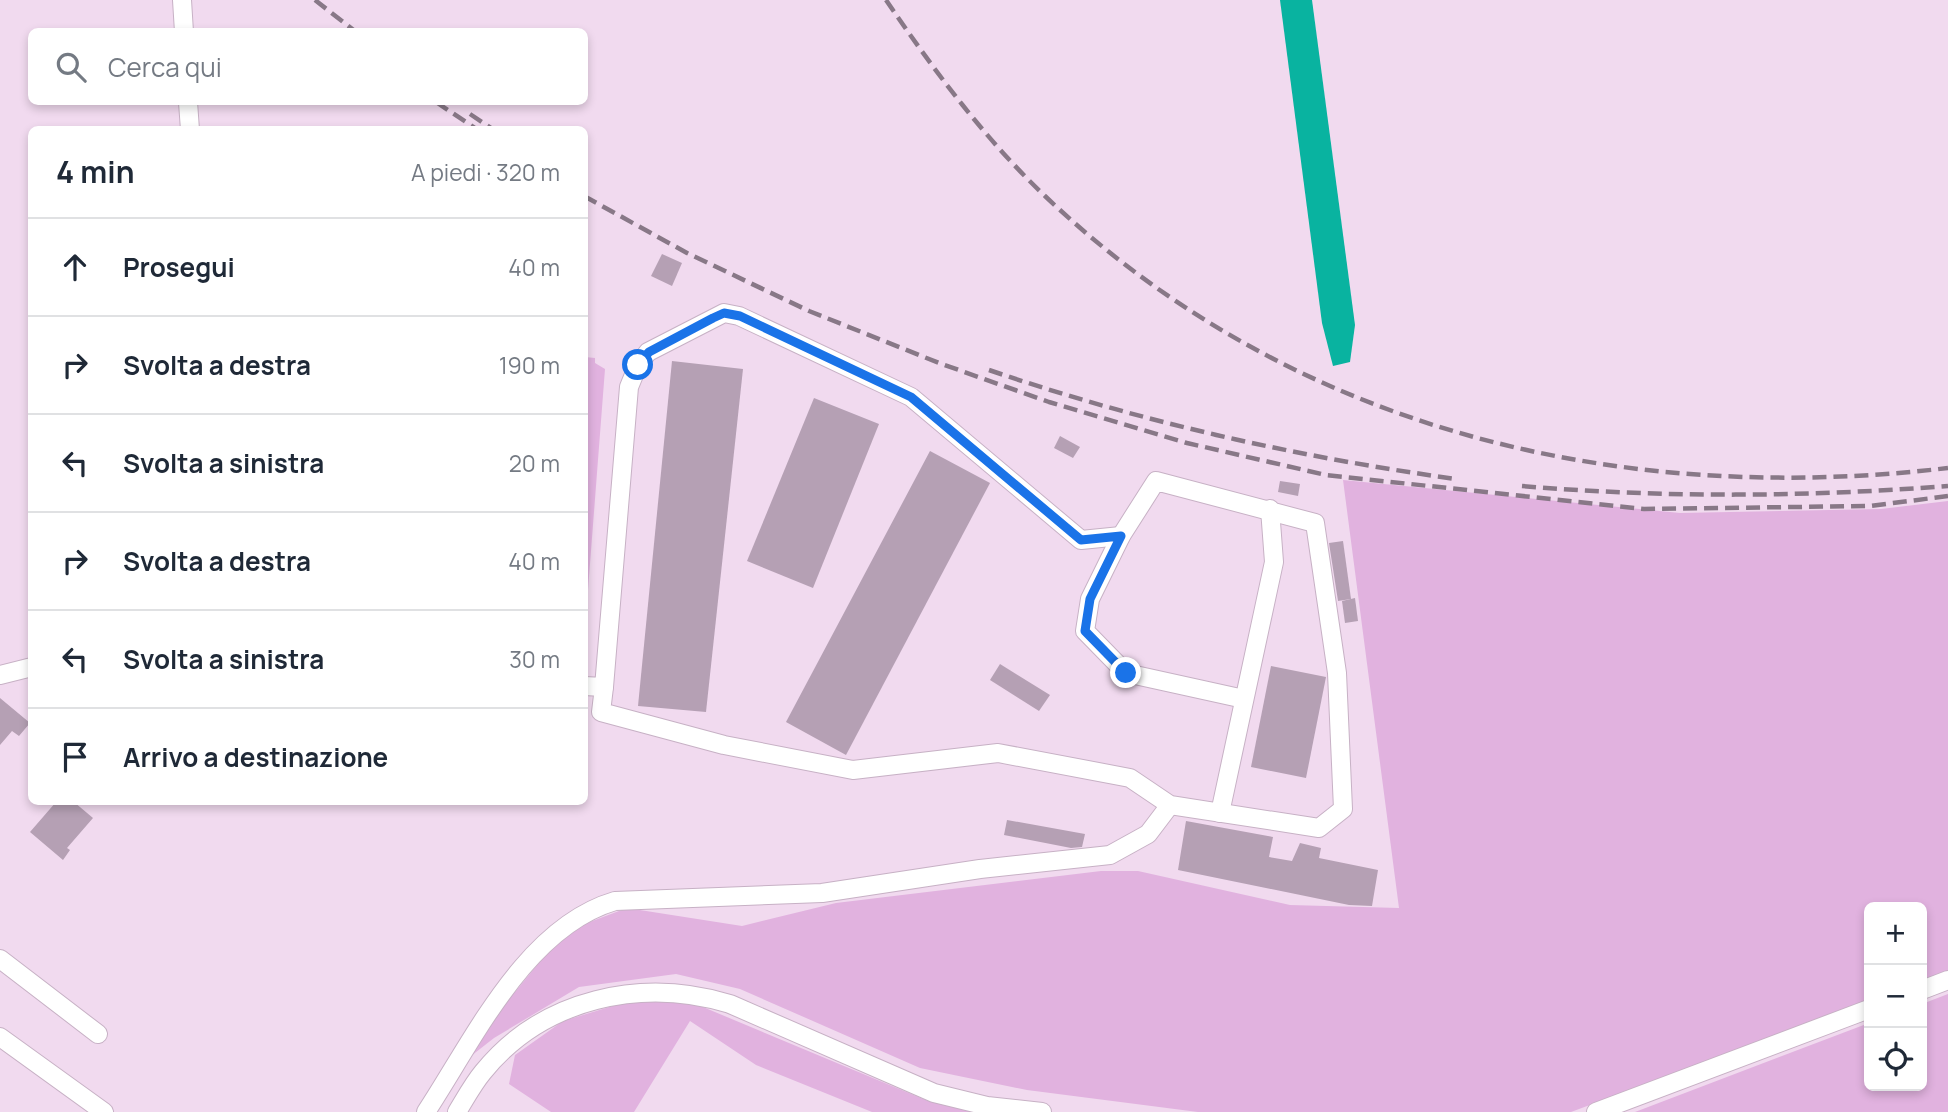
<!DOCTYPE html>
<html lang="it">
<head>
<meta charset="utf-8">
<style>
	:root { --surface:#fff; --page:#f2f2f3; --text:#1f2937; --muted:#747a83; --line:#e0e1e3 }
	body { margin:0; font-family:Manrope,sans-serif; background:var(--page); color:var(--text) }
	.controls { position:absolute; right:21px; bottom:21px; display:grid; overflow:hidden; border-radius:10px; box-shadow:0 4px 10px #0003 }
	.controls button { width:63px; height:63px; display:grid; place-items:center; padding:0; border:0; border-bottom:2px solid var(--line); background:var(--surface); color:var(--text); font:35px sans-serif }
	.stop { position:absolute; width:21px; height:21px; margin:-16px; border:5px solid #1a73e8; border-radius:50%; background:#fff }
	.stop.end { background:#1a73e8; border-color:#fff; box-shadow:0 2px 7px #0008 }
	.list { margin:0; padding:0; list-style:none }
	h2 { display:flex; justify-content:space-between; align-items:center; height:91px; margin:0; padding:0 28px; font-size:30px }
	h2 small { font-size:23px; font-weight:400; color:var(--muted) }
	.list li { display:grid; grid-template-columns:46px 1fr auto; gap:21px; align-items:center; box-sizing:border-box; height:98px; padding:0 28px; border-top:2px solid var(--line) }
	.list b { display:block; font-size:26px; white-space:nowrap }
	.list em { font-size:23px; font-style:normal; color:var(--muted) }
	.icon { flex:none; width:38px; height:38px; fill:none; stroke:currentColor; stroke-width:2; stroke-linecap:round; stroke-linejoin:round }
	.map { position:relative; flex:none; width:1948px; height:1112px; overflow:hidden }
	.search { position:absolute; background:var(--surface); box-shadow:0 4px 10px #0003; left:28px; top:28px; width:560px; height:77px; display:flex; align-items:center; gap:18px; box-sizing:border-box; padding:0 24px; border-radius:10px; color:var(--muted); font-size:26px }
	.panel { position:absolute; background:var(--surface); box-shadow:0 4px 10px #0003; left:28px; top:126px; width:560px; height:679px; border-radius:10px }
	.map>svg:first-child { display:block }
	.green { fill:#e1b2df }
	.water { fill:#09b3a0 }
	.building { fill:#b5a0b4 }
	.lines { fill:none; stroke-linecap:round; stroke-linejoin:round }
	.minor-casing { stroke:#c7b1c5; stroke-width:20 }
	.minor { stroke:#fff; stroke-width:18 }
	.rail { stroke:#887887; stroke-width:4.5; stroke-dasharray:14 7; stroke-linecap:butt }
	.route { stroke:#1a73e8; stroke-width:9 }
</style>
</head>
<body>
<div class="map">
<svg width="1948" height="1112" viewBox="0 0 1948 1112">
	<rect width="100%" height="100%" fill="#f1daef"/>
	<g class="green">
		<polygon points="585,357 595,358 595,363 605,369 585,629"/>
		<polygon points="1343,480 1680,513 1881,509 1948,501 1948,971 1922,981 1922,907 1869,907 1869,1001 1571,1112 1198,1112 1027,1090 920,1068 740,989 676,974 579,987 494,1038 471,1056 492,1020 547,953 579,926 627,908 742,926 836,903 1101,871 1138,871 1290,905 1399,908"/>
		<polygon points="1948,994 1948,1112 1635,1112 1869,1023 1869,1086 1922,1086 1922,1004"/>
		<polygon points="626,1002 691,1002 928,1101 997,1112 872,1112 756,1065 690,1021 634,1112 551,1112 509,1084 515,1055 563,1021"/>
	</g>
	<polygon class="water" points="1280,0 1312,0 1355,325 1350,362 1333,366 1322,323"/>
	<g class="building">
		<polygon points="662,254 682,263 672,286 651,276"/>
		<polygon points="672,361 743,369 706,712 638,706"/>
		<polygon points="814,398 879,424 813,588 747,561"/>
		<polygon points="1060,436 1080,447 1073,458 1054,448"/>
		<polygon points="930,451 990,483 846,755 786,722"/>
		<polygon points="1280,481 1300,484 1298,496 1278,492"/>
		<polygon points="1343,541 1351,599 1338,601 1329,543"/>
		<polygon points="1355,598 1358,621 1345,623 1342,601"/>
		<polygon points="1000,664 1050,695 1039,711 990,680"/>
		<polygon points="1271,666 1326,677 1306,778 1251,767"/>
		<polygon points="0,698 30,723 19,736 12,731 0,745"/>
		<polygon points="56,802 74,802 93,818 67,848 70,850 63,860 30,832"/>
		<polygon points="1007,820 1085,834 1082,847 1071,848 1004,835"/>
		<polygon points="1186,821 1273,837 1269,857 1292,861 1300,843 1321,848 1319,858 1378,870 1372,906 1349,905 1178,870"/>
	</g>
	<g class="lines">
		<defs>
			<g id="minor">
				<polyline points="182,0 184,32"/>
				<polyline points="188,102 190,130"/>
				<polyline points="0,675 32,667"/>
				<polyline points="584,686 604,687 629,387 638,365 648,352 724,313 739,316 911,397 1081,540 1121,536"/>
				<polyline points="604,687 601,712 724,745 853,770 998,753 1130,778 1170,805 1319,828 1343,809 1337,673 1315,523 1156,481 1121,536 1090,599 1085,631 1126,673 1244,699"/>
				<polyline points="1220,813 1274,562 1270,509"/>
				<polyline points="0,959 98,1034"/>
				<polyline points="1922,990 1948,980"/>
				<polyline points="0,1037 104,1112"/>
				<path d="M426 1112C474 1039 526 927 615 901L822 893 980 869 1110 855 1148 834 1170 805"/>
				<path d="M457 1112C465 1099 473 1084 483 1072 543 998 642 977 730 1004L934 1093 987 1106 1042 1112"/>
				<polyline points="1596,1112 1869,1009"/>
			</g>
		</defs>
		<use href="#minor" class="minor-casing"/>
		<use href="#minor" class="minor"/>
		<g class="rail">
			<polyline points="315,0 356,32"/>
			<path d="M886 0C933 69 984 138 1045 196 1291 430 1617 507 1948 468"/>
			<polyline points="436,102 478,130"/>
			<polyline points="470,114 494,130"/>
			<polyline points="584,196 687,253 809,311 939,363 1049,402 1187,443 1326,475 1644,509 1870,506 1948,496"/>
			<path d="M989 370C1141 422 1297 457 1456 479"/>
			<path d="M1522 486C1665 498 1805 497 1948 486"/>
		</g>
	</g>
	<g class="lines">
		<polyline class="route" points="638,365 649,352 713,318 724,313 740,316 911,397 1081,540 1121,536 1090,599 1085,631 1126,673"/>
	</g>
</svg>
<div class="controls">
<button>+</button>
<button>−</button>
<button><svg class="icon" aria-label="locate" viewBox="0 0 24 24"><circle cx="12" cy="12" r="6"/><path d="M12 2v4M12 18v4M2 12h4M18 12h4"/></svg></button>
</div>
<div class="stop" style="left:638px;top:365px"></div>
<div class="stop end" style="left:1126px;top:673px"></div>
<div class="search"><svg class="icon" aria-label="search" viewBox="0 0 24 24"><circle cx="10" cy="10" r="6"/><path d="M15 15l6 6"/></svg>Cerca qui</div>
<section class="panel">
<h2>4 min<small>A piedi · 320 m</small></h2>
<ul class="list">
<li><svg class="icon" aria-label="ahead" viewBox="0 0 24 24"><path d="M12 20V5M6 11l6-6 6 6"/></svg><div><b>Prosegui</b></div><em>40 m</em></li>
<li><svg class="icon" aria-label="right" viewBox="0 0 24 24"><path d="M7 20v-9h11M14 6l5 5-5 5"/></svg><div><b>Svolta a destra</b></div><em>190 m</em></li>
<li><svg class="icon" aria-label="left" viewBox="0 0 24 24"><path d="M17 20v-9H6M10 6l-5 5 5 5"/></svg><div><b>Svolta a sinistra</b></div><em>20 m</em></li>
<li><svg class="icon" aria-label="right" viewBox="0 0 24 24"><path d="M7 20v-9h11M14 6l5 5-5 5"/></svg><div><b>Svolta a destra</b></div><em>40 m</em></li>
<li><svg class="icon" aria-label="left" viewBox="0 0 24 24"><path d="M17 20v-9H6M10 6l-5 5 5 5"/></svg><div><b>Svolta a sinistra</b></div><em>30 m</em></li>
<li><svg class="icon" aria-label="arrive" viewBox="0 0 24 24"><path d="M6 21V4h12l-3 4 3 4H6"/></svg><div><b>Arrivo a destinazione</b></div></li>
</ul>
</section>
</div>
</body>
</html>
